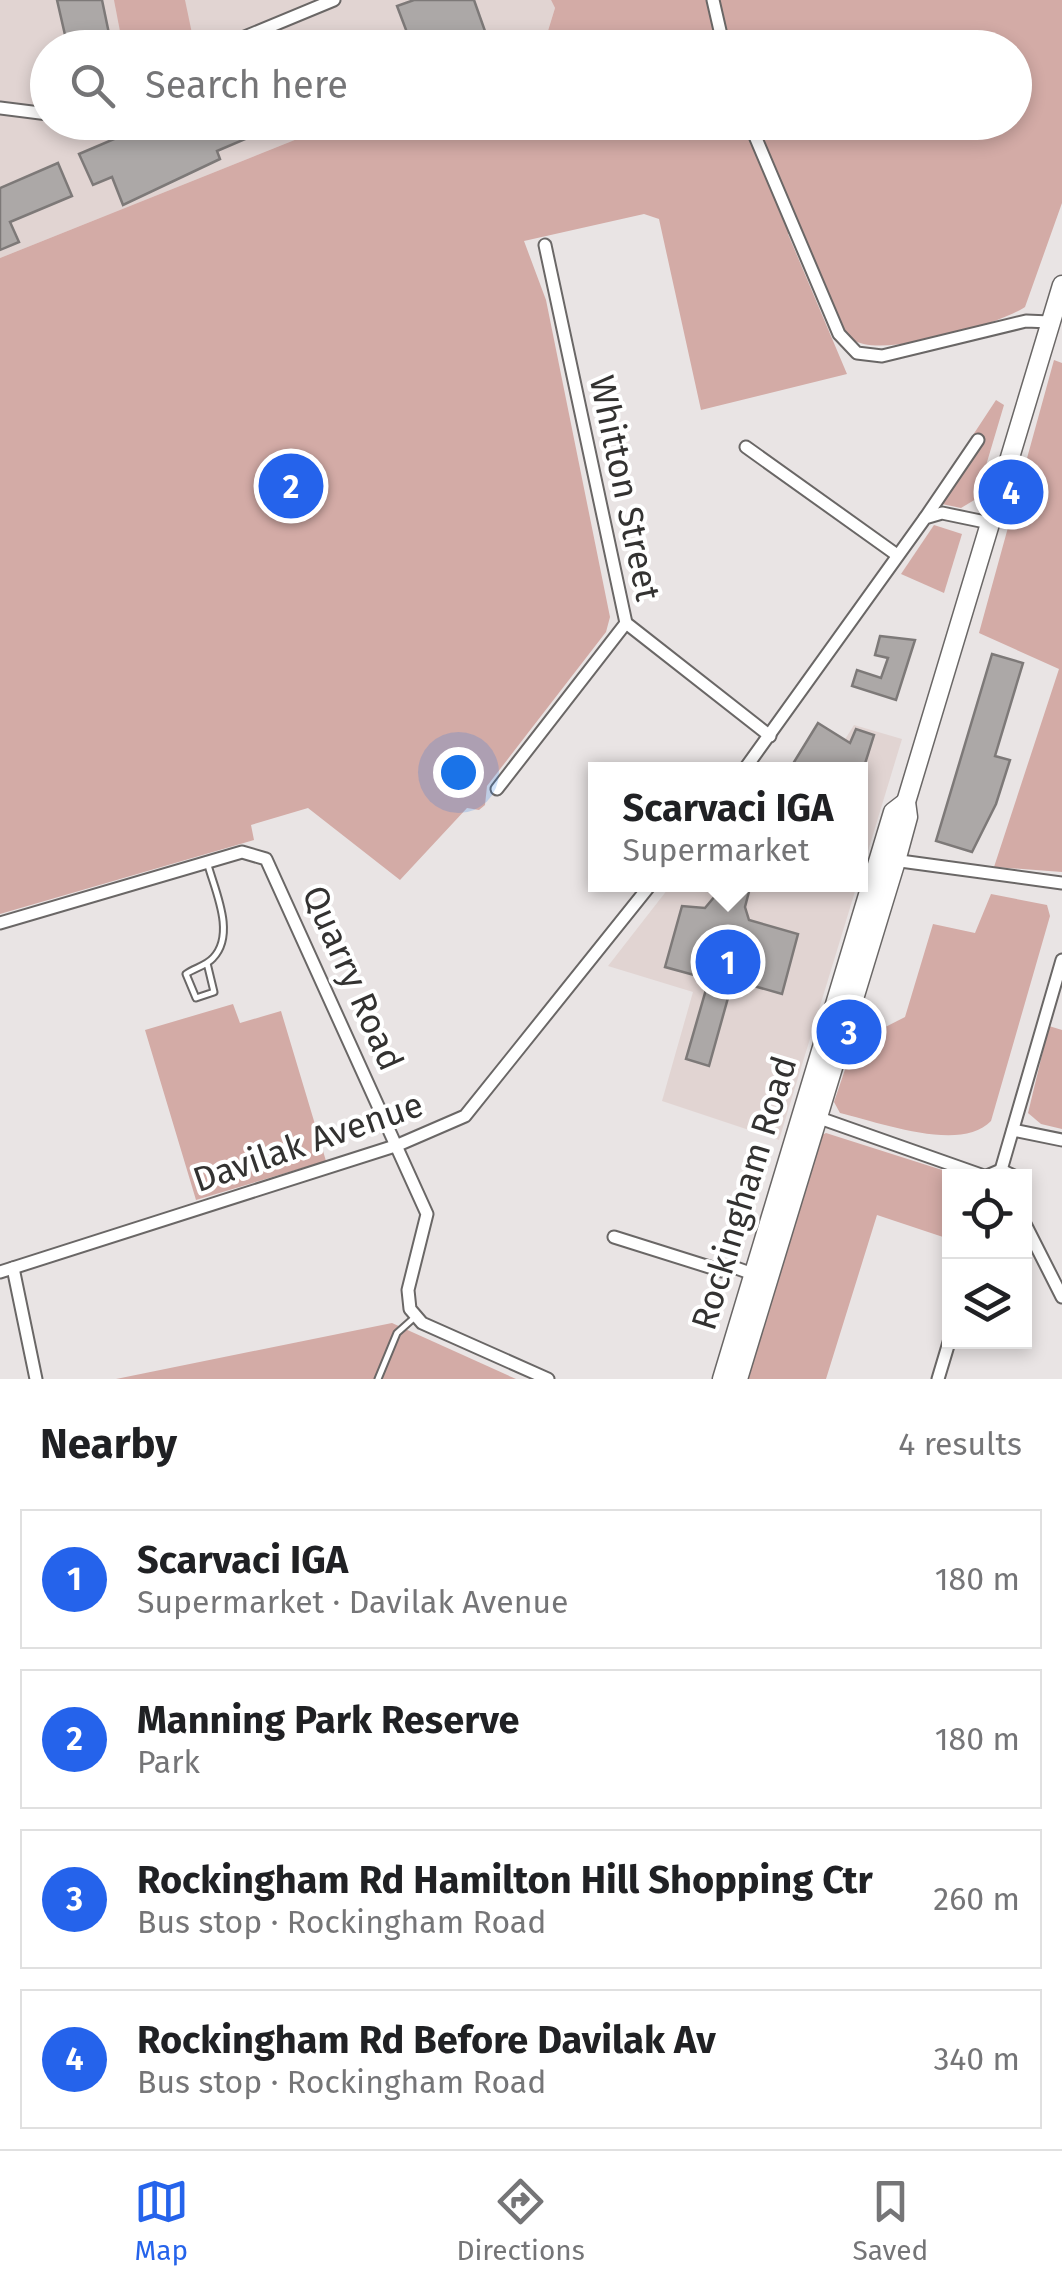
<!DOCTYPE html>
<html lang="en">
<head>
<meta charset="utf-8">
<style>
	:root { --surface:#fff; --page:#f2f2f2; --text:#202124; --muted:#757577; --line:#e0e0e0; --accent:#2563eb }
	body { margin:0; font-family:"Fira Sans",sans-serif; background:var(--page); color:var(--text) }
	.controls { position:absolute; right:30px; bottom:30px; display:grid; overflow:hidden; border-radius:0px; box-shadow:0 5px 15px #0003 }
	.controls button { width:90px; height:90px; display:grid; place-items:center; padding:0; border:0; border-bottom:2px solid var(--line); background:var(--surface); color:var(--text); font:50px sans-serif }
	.you { position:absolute; left:458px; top:772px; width:35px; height:35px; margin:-25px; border:8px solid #fff; border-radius:50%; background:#1a73e8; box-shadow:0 0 0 15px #1a73e833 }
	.badge { display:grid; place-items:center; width:65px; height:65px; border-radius:50%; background:var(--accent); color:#fff; font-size:32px; font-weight:700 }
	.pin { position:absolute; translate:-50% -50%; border:5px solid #fff; box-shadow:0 2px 10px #0006 }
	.popup { position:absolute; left:588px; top:762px; width:280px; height:130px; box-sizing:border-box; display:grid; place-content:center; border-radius:0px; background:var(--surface); filter:drop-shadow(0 2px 8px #0005); font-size:32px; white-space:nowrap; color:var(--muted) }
	.popup b { font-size:38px; color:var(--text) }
	.popup::after { content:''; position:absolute; left:50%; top:100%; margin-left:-20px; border:20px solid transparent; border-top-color:var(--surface) }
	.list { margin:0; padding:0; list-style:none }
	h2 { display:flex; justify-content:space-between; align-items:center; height:130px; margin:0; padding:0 40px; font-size:42px }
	h2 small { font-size:32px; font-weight:400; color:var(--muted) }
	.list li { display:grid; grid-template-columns:65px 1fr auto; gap:30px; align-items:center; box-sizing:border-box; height:140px; margin:0 20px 20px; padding:0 20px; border:2px solid var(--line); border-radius:0px }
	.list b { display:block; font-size:38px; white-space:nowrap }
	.list p { margin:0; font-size:32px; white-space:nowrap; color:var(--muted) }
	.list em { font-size:32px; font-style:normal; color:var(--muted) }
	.icon { flex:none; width:55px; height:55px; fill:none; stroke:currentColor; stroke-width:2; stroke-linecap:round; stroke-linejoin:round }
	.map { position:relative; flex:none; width:1062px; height:1379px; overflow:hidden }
	.search { position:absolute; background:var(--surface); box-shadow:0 5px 15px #0003; left:30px; right:30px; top:30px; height:110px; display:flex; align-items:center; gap:25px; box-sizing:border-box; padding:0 35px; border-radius:55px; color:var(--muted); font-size:38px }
	.sheet { height:770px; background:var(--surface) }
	nav { display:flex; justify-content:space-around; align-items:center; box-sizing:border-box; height:140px; border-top:2px solid var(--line); background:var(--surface); font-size:28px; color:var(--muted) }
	nav a { display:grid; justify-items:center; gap:5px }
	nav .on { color:var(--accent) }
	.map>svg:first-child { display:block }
	.built { fill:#e1d4d2 }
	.green { fill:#d3aba6 }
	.building { fill:#aca8a7; stroke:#7d7978; stroke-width:2.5 }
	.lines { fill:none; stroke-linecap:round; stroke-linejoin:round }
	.service-casing { stroke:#6a6766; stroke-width:9 }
	.minor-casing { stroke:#6a6766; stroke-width:15 }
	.primary-casing { stroke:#6a6766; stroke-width:21 }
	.service { stroke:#fff; stroke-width:5 }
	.minor { stroke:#fff; stroke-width:11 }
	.primary { stroke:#fff; stroke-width:18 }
	.labels { text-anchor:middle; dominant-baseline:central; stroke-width:8; stroke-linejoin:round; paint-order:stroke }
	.street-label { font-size:35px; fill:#333231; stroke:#fff }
</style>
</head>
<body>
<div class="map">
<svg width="1062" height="1379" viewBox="0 0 1062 1379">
	<rect width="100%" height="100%" fill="#e9e4e4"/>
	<g class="built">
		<polygon points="0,0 551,0 555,8 543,47 48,48 48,122 337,123 0,258"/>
		<polygon points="854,725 902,739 861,874 860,770 826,770"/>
		<polygon points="671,885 857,885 779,1140 662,1101 693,992 608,966"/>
	</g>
	<g class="green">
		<polygon points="114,0 185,0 194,43 182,47 123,47"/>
		<path d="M551 0H1062V203L1025 307C998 325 878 360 852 339 833 323 813 257 803 233L788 234 847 374 701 410 659 219 644 214 524 241 546 300 610 617 606 632 487 786 485 805 479 810 467 808 400 880 308 808 251 825 254 840 0 914V258L337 123 1014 122V48L543 47 555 8Z"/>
		<polygon points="1054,360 1062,363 1062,872 994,867 1059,669 979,633"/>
		<polygon points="996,400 1004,405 976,499 961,508 942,504 985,442 973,435"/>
		<polygon points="934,525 962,534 944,593 901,574"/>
		<path d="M991 894 1047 905 1050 916 991 1121C961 1153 878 1122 840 1113L834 1102 854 1043 905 1017 933 924 975 933Z"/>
		<polygon points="233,1004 240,1023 281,1011 326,1161 196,1200 145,1030"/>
		<polygon points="1049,1026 1062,1030 1062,1129 1041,1124 1028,1113"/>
		<polygon points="826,1133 961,1176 950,1176 949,1239 877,1215 826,1379 745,1379 816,1138"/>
		<polygon points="392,1323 516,1379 116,1379"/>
	</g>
	<g class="building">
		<polygon points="57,0 102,0 112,48 68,48"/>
		<polygon points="414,0 474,0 491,48 378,48 408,35 397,6"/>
		<polygon points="170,122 283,122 283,123 217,151 220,159 123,205 112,177 93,185 79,154 135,130 138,136"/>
		<polygon points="58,163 72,196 10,222 19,242 0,250 0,188"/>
		<polygon points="880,636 915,640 896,700 852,686 857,670 881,678 888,658 875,655"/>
		<polygon points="992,654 1023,663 995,756 1010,760 996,804 972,852 936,841"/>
		<polygon points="818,723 850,743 856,729 874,735 863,770 807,770 794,762"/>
		<polygon points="725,884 751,884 745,907 749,920 798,934 782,994 733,980 709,1066 686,1059 709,979 665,967 682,906 705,908"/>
	</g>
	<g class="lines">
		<defs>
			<g id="service">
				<path d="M207 963 214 992 196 998 186 974C194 968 206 966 213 958 236 934 215 891 208 865"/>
				<polyline points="378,1379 397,1333 415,1317"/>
			</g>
			<g id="minor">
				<polyline points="713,0 724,48"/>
				<polyline points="218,48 334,0"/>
				<polyline points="0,108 48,114"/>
				<polyline points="749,122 839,334 857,353 882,356 1026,321 1050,322"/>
				<polyline points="545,245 626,623 770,736"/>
				<polyline points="746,447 897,555"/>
				<polyline points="925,518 978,440"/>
				<polyline points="744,770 925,518 942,513 990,523"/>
				<polyline points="497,789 626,623"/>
				<polyline points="893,860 1062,883"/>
				<polyline points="0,923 242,852 266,859 427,1214 408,1290 410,1309 422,1323 548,1379"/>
				<polyline points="811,1115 984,1176"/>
				<polyline points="1013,1130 1062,1140"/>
				<polyline points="1001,1170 1062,960"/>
				<polyline points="987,1176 1001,1170 1014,1176"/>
				<polyline points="1024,1222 1062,1297"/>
				<polyline points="614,1237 722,1271 736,1268 753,1274"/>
				<polyline points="13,1268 36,1379"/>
				<polyline points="0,1272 398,1145 465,1116 651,884"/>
				<polyline points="938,1379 950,1339"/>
			</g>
			<g id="primary">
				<polyline points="722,1379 893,812 906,802"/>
				<polyline points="738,1379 896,861 908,817 906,802 1062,285"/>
			</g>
		</defs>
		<use href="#service" class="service-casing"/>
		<use href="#minor" class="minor-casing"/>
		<use href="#primary" class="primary-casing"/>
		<use href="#service" class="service"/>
		<use href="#minor" class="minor"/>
		<use href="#primary" class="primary"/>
	</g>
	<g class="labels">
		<g class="street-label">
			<text transform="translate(625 488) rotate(78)">Whitton Street</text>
			<text transform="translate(353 978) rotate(66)">Quarry Road</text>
			<text transform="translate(308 1142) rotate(-19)">Davilak Avenue</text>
			<text transform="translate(744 1193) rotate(-73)">Rockingham Road</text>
		</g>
	</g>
</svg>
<div class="controls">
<button><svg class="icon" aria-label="locate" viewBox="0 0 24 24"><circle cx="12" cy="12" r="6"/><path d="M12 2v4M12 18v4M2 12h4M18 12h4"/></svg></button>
<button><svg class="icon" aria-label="layers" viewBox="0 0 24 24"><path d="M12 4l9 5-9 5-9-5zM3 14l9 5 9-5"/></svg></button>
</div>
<div class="you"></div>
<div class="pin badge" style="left:728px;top:962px">1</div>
<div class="popup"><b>Scarvaci IGA</b>Supermarket</div>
<div class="pin badge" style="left:291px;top:486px">2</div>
<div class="pin badge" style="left:849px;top:1032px">3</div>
<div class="pin badge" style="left:1011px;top:492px">4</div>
<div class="search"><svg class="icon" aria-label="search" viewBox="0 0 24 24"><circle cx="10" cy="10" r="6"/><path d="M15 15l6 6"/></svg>Search here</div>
</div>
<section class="sheet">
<h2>Nearby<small>4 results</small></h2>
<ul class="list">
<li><span class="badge">1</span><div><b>Scarvaci IGA</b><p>Supermarket · Davilak Avenue</p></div><em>180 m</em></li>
<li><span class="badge">2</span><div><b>Manning Park Reserve</b><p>Park</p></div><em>180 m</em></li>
<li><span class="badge">3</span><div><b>Rockingham Rd Hamilton Hill Shopping Ctr</b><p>Bus stop · Rockingham Road</p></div><em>260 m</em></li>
<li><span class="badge">4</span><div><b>Rockingham Rd Before Davilak Av</b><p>Bus stop · Rockingham Road</p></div><em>340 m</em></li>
</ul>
</section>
<nav>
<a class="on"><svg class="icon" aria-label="map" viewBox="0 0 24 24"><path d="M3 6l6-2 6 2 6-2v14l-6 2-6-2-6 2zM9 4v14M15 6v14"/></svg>Map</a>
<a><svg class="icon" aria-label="directions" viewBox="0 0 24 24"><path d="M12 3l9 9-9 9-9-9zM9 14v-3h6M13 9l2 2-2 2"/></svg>Directions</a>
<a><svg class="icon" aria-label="saved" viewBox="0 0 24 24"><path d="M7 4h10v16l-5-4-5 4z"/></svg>Saved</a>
</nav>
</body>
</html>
